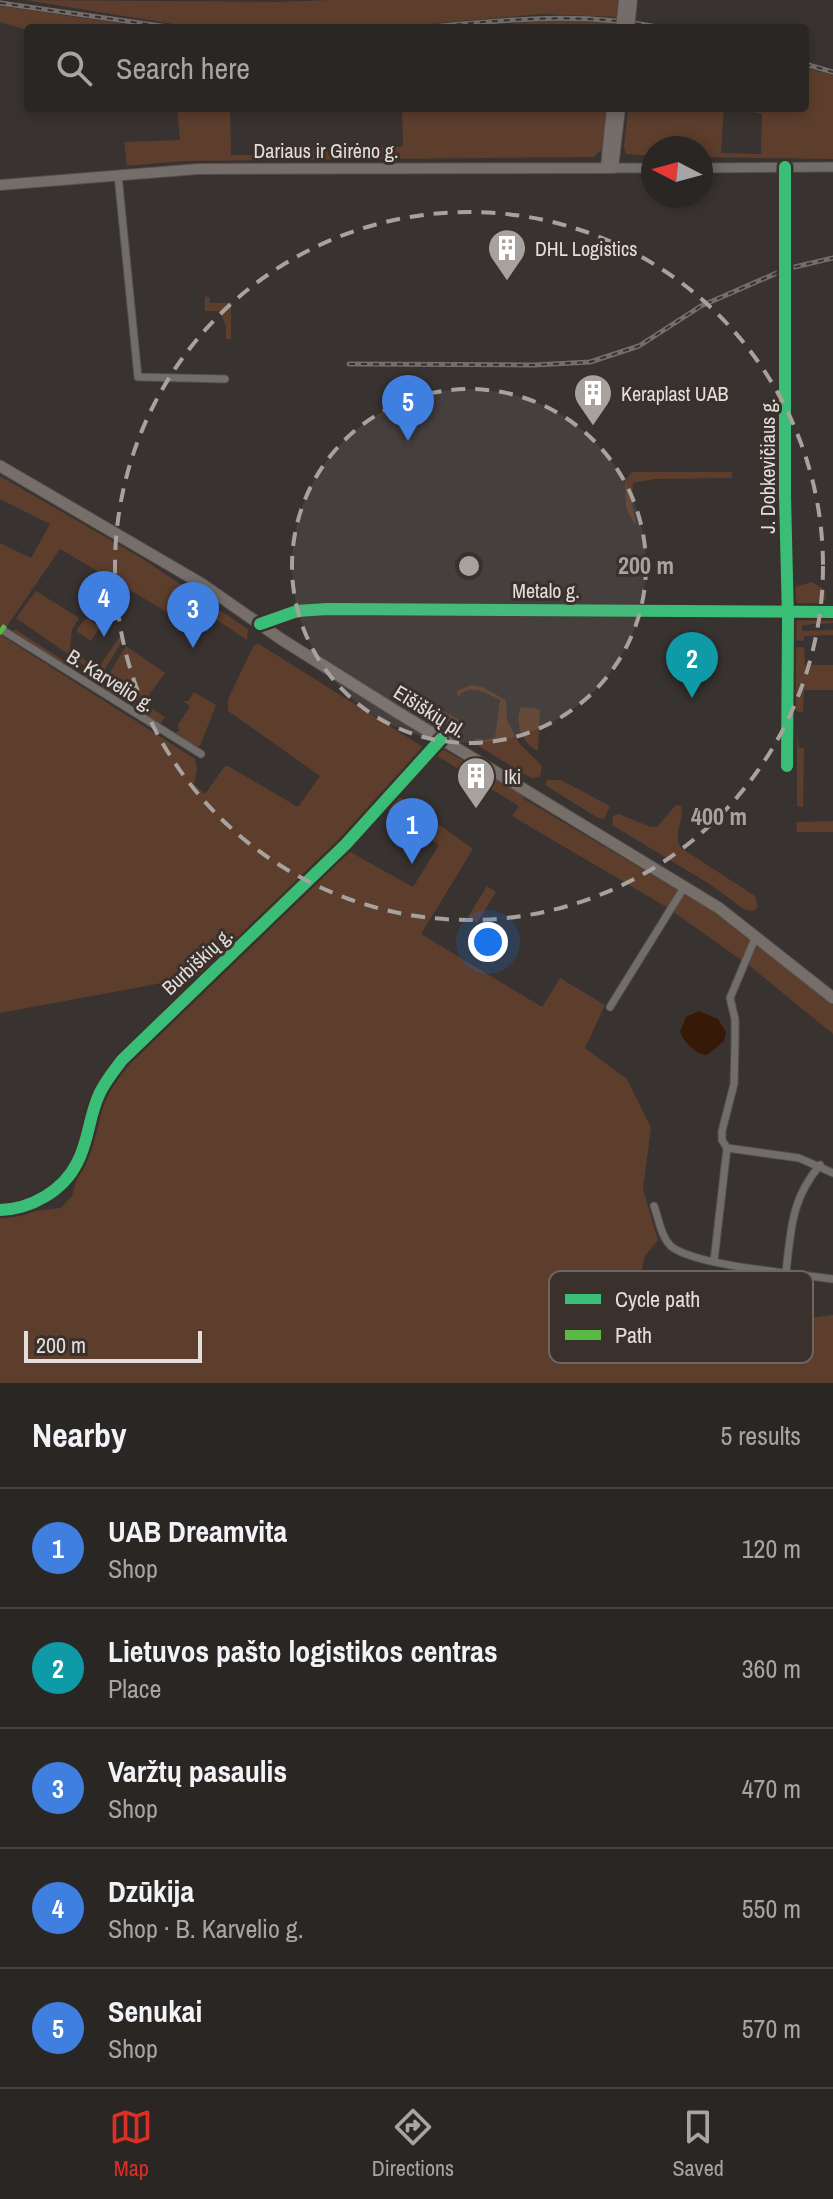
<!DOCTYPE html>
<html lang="en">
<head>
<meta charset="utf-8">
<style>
	:root { --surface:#2a2624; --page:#363231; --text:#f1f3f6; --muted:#a5a5a6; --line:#464341; --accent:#d93025 }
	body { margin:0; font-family:"Archivo Narrow",sans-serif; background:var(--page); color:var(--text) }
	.compass { position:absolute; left:641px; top:136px; width:72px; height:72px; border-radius:50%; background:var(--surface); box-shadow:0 4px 12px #0003; rotate:276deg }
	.scale { position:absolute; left:24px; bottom:20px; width:178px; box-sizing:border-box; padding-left:8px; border:4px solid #e4dedb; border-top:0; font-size:22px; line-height:28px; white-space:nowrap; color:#e4dedb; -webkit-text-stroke:6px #3b312c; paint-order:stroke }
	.you { position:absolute; left:488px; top:942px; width:28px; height:28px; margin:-20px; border:6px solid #fff; border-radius:50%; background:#1a73e8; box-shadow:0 0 0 12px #1a73e833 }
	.badge { display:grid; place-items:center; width:52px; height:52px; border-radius:50%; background:var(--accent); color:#fff; font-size:26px; font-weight:700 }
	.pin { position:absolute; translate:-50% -66px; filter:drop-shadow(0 2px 4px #0008) }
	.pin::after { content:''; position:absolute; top:42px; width:28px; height:24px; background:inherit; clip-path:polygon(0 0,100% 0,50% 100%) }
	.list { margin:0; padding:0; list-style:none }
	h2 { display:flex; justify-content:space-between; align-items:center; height:104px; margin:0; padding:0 32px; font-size:34px }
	h2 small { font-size:26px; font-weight:400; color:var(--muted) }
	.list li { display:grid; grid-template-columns:52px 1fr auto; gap:24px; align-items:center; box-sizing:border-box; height:120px; padding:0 32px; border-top:2px solid var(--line) }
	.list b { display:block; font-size:30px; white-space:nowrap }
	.list p { margin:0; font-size:26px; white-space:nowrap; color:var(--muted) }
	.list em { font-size:26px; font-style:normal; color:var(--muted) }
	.icon { flex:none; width:44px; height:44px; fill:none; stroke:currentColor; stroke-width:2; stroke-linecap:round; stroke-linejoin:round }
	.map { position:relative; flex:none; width:833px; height:1383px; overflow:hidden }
	.search { position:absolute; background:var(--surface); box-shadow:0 4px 12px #0003; left:24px; right:24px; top:24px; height:88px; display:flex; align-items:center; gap:20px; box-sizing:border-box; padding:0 28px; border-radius:8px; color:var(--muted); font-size:30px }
	.sheet { height:704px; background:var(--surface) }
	nav { display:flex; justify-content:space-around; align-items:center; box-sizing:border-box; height:112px; border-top:2px solid var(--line); background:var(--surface); font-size:22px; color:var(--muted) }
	nav a { display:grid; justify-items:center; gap:4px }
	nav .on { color:var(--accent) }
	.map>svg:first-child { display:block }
	.green { fill:#5d3e2d }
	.water { fill:#371908 }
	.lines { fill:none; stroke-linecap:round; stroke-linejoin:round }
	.minor-casing { stroke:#524e4b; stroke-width:9 }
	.tertiary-casing { stroke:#524e4b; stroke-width:11 }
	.secondary-casing { stroke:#524e4b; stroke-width:12 }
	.primary-casing { stroke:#524e4b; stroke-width:13 }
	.minor { stroke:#706d6b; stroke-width:7 }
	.tertiary { stroke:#706d6b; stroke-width:9 }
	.secondary { stroke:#746d69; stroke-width:10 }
	.primary { stroke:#766e69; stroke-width:11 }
	.rail-casing { stroke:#726e6c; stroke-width:5 }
	.rail { stroke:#3b312c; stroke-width:2; stroke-dasharray:6; stroke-linecap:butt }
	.secondary-bridge-casing { stroke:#524e4b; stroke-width:12; stroke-linecap:butt }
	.secondary-bridge { stroke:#746d69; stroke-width:10 }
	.quiet { stroke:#58b947; stroke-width:10; stroke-dasharray:20 10; stroke-linecap:butt }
	.cycleway-casing { stroke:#3b312c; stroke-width:17 }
	.cycleway { stroke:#3abd76; stroke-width:12 }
	.ring { fill:none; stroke:#a8a29f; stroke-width:4; stroke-dasharray:14 10 }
	.labels { text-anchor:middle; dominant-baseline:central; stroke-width:6; stroke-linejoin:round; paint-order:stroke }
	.street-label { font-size:20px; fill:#e4dedb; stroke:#3b312c }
	.poi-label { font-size:20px; fill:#e4dedb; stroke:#3b312c; text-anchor:start }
	.key { fill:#3b312c; stroke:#6e6561; stroke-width:2 }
	.key-label { font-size:22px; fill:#e4dedb }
	.centre { fill:#a8a29f; stroke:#3b312c; stroke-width:4 }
	.ring-label { font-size:24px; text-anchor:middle; font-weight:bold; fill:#a8a29f; stroke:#3b312c; stroke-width:6; stroke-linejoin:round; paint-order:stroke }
</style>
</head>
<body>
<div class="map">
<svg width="833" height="1383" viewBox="0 0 833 1383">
	<rect width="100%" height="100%" fill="#383230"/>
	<g class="green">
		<polygon points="25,0 277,2 331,0 618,0 616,17 542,14 383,28 198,28"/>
		<polygon points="0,6 153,28 28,28 28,37 27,30 0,22"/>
		<polygon points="558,20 615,23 615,28 453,28"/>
		<polygon points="805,68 833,75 833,159 701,157 701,148 653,148 653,156 626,154 624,147 628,108 724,108 721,153 761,154 762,114 749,111 749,108 805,108"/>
		<polygon points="177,108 230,108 231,155 295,155 297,149 401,147 403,145 402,108 608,108 604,151 600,151 594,157 184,161 127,166 124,142 180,140"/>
		<polygon points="205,296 210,298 210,303 231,303 231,339 226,339 226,325 219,311 205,311"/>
		<polygon points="632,472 732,472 732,478 655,479 633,483 632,505 636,523 634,523 626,508 625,480"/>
		<polygon points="0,476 138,556 248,629 247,640 211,616 199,631 60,549 1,635 195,759 197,769 194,784 205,794 224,767 228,766 298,807 320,776 228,711 228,699 254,645 259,644 423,747 424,751 343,839 200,976 0,1013 0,543 31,558 50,524 0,499"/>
		<polygon points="812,582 825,590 826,598 821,607 799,607 792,593 795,587"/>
		<polygon points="36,591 79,618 72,630 70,648 97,670 120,636 121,643 97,682 92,682 82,677 85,666 16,618"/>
		<polygon points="799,618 833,619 833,623 802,625 802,631 833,630 833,635 805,636 803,641 794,640 794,625"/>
		<polygon points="85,619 89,619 100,627 91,641 76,631"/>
		<polygon points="16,630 74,667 75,672 11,631"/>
		<polygon points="126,646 165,673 143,703 165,717 159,726 131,709 137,699 128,694 129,691 120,686 112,696 102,690 102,684 112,690 114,688 106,679"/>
		<polygon points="793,647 804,647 805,665 833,665 833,690 804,690 803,713 793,710"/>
		<path d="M471 685 482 687 506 700 507 721 519 743 542 766 540 777 531 778 472 742 476 738 486 740 495 737 500 700C484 692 469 684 458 697L457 691Z"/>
		<polygon points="194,692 216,705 200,746 196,747 172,734 179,731 178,725 190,706 183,701 188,701"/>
		<polygon points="414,696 460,720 455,729 414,707 409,701"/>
		<path d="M521 707 540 709 538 751C522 744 514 723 521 707Z"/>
		<polygon points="797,734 799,748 804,748 803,807 797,806"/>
		<polygon points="444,750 521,793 524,799 716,913 833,1005 833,1034 751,967 668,908 512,816 519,806 434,754"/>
		<polygon points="547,780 561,780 610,806 604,819 598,818 545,785"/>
		<polygon points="395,797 402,798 473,849 421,934 542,1007 560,978 605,1005 585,1048 627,1079 651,1128 643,1189 658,1240 645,1256 640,1277 646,1284 662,1289 675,1300 728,1316 777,1322 833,1315 833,1383 0,1383 0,1215 61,1208 72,1196 100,1099 122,1067 196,999 345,849 413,887 439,845 388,811 387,806"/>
		<path d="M676 805 681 806C685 821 672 833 681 848L755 896 758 907 754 911 745 910 711 885 612 825 613 816 619 814 651 827H657Z"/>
		<polygon points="833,821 833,832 797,832 796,822"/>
		<polygon points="487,886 496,892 477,923 468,917"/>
	</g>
	<path class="water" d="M699 1011 718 1019 726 1032 724 1041 707 1055C696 1054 684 1043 680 1032L686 1017Z"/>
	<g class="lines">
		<defs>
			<g id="minor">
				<polyline points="785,167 785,496 788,619 787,766"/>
				<polyline points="118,175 138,377 225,379"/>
				<polyline points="260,624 297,611 327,609 833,612"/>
				<polyline points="4,631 201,754"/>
				<polyline points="610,1007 685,886"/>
				<polyline points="727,1148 722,1140 722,1131 734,1084 735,1041 735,1019 730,998 756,936"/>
				<path d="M654 1206C659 1219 661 1238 672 1247 697 1266 798 1274 833 1279"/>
				<path d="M0 1210C31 1209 63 1191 77 1163 88 1143 89 1118 98 1097 103 1084 113 1072 122 1060L346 844 441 739"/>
				<polyline points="714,1261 727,1148 799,1158 833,1173"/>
				<path d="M786 1272C791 1230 791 1199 820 1165"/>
			</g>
			<g id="tertiary">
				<polyline points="613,168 653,168"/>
				<polyline points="701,168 833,167"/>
			</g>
			<g id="secondary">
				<polyline points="606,167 612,108"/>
				<polyline points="0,185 198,169 613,168 620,108"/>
			</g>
			<polyline id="primary" points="0,466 202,584 281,639 397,712 719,908 833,998"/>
		</defs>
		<use href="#minor" class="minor-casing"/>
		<use href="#tertiary" class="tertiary-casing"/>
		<use href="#secondary" class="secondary-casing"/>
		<use href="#primary" class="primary-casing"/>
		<use href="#minor" class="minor"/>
		<use href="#tertiary" class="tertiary"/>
		<use href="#secondary" class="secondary"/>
		<use href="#primary" class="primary"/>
		<defs>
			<g id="rail">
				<polyline points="0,3 175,28"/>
				<path d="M420 28C502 20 581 11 663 28"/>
				<polyline points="805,64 833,72"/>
				<polyline points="349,364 534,365 590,362 639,346 701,306 786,269 833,258"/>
			</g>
		</defs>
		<use href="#rail" class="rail-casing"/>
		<use href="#rail" class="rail"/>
		<defs>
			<g id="secondary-bridge">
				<polyline points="621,28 624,0"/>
				<polyline points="629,28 632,0"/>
			</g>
		</defs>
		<use href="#secondary-bridge" class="secondary-bridge-casing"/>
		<use href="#secondary-bridge" class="secondary-bridge"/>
		<polyline class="quiet" points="0,628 4,631"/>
		<defs>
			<g id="cycleway">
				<polyline points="785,167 785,496 788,619 787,766"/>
				<polyline points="260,624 297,611 327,609 833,612"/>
				<path d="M0 1210C31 1209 63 1191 77 1163 88 1143 89 1118 98 1097 103 1084 113 1072 122 1060L346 844 441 739"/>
			</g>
		</defs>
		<use href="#cycleway" class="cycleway-casing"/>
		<use href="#cycleway" class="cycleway"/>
	</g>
	<circle cx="469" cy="566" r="177" fill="#a8a29f" fill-opacity=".12"/>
	<g class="ring">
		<circle cx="469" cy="566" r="177"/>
		<circle cx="469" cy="566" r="354"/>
	</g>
	<defs>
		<symbol id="building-pin" viewBox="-11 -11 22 30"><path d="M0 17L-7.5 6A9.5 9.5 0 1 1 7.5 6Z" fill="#a8a29f" stroke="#3b312c"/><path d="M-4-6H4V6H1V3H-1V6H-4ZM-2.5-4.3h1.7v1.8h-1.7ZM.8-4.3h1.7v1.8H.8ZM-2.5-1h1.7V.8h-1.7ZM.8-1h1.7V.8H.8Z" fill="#fff"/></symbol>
	</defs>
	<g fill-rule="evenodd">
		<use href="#building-pin" x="485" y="226" width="44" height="60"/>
		<use href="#building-pin" x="571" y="371" width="44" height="60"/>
		<use href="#building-pin" x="454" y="754" width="44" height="60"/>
	</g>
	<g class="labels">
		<g class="street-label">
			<text x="326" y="150">Dariaus ir Girėno g.</text>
			<text transform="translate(767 466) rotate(-90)">J. Dobkevičiaus g.</text>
			<text x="546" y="590">Metalo g.</text>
			<text transform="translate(111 680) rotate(32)">B. Karvelio g.</text>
			<text transform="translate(430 711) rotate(32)">Eišiškių pl.</text>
			<text transform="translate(197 961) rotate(-43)">Burbiškių g.</text>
		</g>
		<g class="poi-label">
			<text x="535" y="248">DHL Logistics</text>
			<text x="621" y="393">Keraplast UAB</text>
			<text x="504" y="776">Iki</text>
		</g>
	</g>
	<rect x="549" y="1271" width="264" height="92" rx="12" class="key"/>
	<rect x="565" y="1294" width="36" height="10" fill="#3abd76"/>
	<rect x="565" y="1330" width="36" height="10" fill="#58b947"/>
	<g class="key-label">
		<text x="615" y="1307">Cycle path</text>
		<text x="615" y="1343">Path</text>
	</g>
	<circle cx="469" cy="566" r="12" class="centre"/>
	<g class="ring-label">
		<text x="646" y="574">200 m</text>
		<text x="719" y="825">400 m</text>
	</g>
</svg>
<svg class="compass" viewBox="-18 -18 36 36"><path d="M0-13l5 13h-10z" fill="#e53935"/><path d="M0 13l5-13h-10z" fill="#a5a5a6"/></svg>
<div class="scale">200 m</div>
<div class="you"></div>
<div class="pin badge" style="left:412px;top:864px;background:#3f7fe0">1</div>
<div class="pin badge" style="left:692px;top:698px;background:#0f9aa8">2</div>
<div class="pin badge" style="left:193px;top:648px;background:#3f7fe0">3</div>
<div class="pin badge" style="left:104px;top:637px;background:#3f7fe0">4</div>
<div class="pin badge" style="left:408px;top:441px;background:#3f7fe0">5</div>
<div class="search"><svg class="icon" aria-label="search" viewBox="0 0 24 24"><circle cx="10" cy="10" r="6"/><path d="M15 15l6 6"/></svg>Search here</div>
</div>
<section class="sheet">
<h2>Nearby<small>5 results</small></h2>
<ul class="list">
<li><span class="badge" style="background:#3f7fe0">1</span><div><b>UAB Dreamvita</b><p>Shop</p></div><em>120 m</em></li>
<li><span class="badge" style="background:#0f9aa8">2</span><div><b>Lietuvos pašto logistikos centras</b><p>Place</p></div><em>360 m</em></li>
<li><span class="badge" style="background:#3f7fe0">3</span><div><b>Varžtų pasaulis</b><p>Shop</p></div><em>470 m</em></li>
<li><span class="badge" style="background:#3f7fe0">4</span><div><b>Dzūkija</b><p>Shop · B. Karvelio g.</p></div><em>550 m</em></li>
<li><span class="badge" style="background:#3f7fe0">5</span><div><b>Senukai</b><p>Shop</p></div><em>570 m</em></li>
</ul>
</section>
<nav>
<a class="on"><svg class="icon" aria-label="map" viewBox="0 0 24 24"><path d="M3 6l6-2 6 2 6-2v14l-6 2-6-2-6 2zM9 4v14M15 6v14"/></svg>Map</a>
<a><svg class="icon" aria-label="directions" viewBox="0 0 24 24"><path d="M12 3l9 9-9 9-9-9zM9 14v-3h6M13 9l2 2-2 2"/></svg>Directions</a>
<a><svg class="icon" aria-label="saved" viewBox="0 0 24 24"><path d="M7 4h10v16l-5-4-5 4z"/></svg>Saved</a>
</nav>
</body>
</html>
